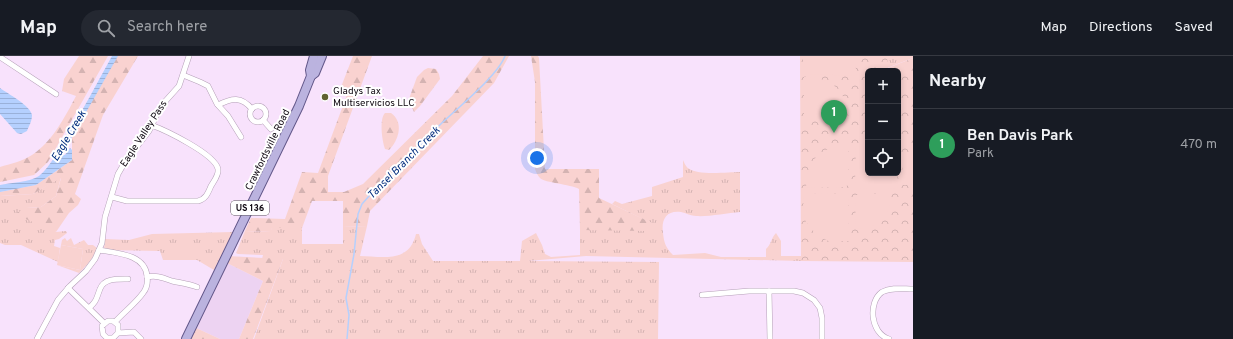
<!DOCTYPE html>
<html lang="en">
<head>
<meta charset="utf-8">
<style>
	:root { --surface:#171b24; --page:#242831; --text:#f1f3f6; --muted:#9ea1a6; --line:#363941; --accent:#d93025 }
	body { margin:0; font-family:Overpass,sans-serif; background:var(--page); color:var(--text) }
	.controls { position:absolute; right:12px; top:12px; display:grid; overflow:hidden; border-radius:6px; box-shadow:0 2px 6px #0003 }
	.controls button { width:36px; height:36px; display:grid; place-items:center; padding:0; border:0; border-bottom:1px solid var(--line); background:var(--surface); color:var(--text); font:20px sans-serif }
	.you { position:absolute; left:537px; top:102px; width:14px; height:14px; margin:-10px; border:3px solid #fff; border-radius:50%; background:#1a73e8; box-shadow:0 0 0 6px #1a73e833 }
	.badge { display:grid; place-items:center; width:26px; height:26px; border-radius:50%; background:var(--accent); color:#fff; font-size:13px; font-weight:700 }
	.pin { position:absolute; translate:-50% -33px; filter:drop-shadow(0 1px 2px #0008) }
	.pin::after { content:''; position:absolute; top:21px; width:14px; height:12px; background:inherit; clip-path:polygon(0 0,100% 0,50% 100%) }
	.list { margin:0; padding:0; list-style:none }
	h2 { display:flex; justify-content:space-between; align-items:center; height:52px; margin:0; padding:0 16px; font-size:17px }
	h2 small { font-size:13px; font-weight:400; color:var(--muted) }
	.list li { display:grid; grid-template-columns:26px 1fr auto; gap:12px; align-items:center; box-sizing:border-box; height:72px; padding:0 16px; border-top:1px solid var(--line) }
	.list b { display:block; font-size:15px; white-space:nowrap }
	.list p { margin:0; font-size:13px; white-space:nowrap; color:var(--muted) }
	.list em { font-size:13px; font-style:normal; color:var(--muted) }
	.icon { flex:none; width:22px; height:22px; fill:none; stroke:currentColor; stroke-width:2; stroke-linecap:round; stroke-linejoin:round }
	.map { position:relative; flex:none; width:913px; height:283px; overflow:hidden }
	header { display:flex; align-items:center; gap:24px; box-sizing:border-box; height:56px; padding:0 20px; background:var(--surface); border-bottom:1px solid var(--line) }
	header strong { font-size:19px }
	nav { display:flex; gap:22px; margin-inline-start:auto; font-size:14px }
	.search { width:280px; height:36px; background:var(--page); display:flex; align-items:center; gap:10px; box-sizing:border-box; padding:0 14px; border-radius:22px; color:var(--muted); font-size:15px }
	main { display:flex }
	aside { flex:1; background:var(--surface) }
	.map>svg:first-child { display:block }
	.built { fill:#edd3f2 }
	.grass { fill:url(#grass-tufts) }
	.forest { fill:url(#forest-firs) }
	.park { fill:url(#park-crowns); fill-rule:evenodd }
	.pitch { fill:#f9d2d0 }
	.water { fill:url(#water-rules) }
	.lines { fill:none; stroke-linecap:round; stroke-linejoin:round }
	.stream { stroke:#b5d0fe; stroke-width:1.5 }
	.street-casing { stroke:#b5a0b8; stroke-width:6 }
	.primary-casing { stroke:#625789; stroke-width:10 }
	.street { stroke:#fff; stroke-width:5 }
	.primary { stroke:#bbb3df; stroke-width:8 }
	.poi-dot { fill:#606230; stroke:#fff; stroke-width:1.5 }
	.labels { text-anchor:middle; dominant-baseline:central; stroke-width:4; stroke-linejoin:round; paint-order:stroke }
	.shield { fill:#fff; stroke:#575258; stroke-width:1 }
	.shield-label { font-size:9px; font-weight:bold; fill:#0f0811 }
	.poi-label { font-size:10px; fill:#0f0811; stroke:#fff; text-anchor:start }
	.street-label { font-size:10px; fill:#0f0811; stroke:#fff }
	.water-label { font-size:11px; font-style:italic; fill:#002c7e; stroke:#fff }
</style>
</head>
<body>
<header>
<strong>Map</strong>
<div class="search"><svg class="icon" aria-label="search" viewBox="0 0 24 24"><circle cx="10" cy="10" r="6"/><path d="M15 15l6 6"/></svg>Search here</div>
<nav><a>Map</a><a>Directions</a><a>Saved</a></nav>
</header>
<main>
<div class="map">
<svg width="913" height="283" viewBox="0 0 913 283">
	<defs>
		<pattern id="grass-tufts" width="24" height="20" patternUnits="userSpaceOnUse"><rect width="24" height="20" fill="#f9d2d0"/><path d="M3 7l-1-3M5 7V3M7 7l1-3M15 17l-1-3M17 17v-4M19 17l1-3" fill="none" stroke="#d4b3b2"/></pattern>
		<pattern id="forest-firs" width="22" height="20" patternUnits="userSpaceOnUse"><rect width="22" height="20" fill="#f9d2d0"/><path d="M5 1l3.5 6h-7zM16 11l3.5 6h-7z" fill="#d4b3b2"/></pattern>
		<pattern id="park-crowns" width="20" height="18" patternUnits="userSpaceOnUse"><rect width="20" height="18" fill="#f9d2d0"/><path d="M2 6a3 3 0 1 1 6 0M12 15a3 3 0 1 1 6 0" fill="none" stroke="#d4b3b2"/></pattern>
		<pattern id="water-rules" width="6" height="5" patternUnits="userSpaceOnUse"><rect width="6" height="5" fill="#b5d0fe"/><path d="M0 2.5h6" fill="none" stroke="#9ab1d9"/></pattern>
	</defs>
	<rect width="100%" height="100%" fill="#f8e2fc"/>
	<polygon class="built" points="225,206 263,225 239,283 220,283 194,271"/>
	<g class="grass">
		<polygon points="887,0 913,0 913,2 887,12"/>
		<path d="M683 104C684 106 686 111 688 112 697 120 728 116 740 116V156C727 157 708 161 696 160 691 160 686 157 681 156 666 154 661 164 663 177 664 187 666 192 673 199L705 197 721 201H766V193C771 189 771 182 776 177L781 185V200H801V205L586 200 528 205 659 206 658 283H254L283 203H262L263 199 238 198 236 197 245 175 270 176 272 172H302V188H343V171L367 170 360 200C376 200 400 206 411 190 413 187 415 182 416 178H419L422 188 433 205H520L522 185 536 177 542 189 545 198 551 201 580 199V174H647L651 167 612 148 615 145 622 148 652 140V131L683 121Z"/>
		<polygon points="61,121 56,140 41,151 27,152 56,176 66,175 67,177 59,183 55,184 54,190 60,192 58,206 21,189 5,189 0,187 0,140 33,138"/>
		<polygon points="233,176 214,214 197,204 189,204 189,192 166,192 165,204 163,204 160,195 104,194 105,183 129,184 152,178"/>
		<path d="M65 182 67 185 71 182 74 189 84 184 88 189H93L97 192C94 202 86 210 79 217L57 209 80 214 83 193 61 189 62 184Z"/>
	</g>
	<g class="forest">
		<path d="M79 0H108L48 106 34 119 0 126V111C10 108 23 105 32 99 52 86 65 61 76 40L62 35 64 23Z"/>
		<polygon points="117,0 138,0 103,59 75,138 81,143 78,149 69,157 56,176 14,158 27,152 41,151 56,140 61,122 33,138 0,140 0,136 36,129 72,104 72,81"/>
		<polygon points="353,0 372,0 328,120 328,136 344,136 363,128 452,40 483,0 509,0 494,27 370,155 367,170 343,171 343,145 312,145 302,172 272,172 271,176 245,175 251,162 285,163 302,116 318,117 348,36 341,31"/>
		<path d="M531 0H538L539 2 545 113H599V142L652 167 647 175 580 174 579 133C570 128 545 127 540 122 538 120 536 116 535 113V26Z"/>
		<polygon points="428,12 436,13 439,18 440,23 420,50 414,56 409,44 410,40 417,21 424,14"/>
		<path d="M385 57H391C404 66 399 84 389 94L385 93C382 85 379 63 385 57Z"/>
		<polygon points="227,200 283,203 253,283 239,283 263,225 225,206"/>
		<polygon points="194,271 220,283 187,283"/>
	</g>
	<path class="park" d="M800 0H887L888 12 913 2V206L801 205ZM868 15H898V117H868Z"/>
	<g class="pitch">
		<polygon points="803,0 854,0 857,20 809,18 803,14"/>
		<path d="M804 21C821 21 839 27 845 45 847 51 847 58 848 64H808L804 61Z"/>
		<path d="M835 90 848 91V129L845 131 806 132C807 109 813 98 835 90Z"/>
		<polygon points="856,90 868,91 868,117 896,117 898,124 897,133 858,132 855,129"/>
		<polygon points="902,98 913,98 913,129 903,129"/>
		<polygon points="804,137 845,138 848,141 849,185 828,185 815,177 806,166 803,155"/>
		<path d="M858 138H891C890 161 879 172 856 173L855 141Z"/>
		<polygon points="61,189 83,193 80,214 57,209"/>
		<rect x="165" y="192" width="24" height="12"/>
	</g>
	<g class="water">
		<path d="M112 0H118L72 81 62 96V99H65L70 92 72 94V104L36 129 0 136V129C10 127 30 126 39 120 50 111 60 92 67 80 83 54 97 27 112 0Z"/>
		<path d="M0 32C8 38 30 49 32 59 32 65 29 70 27 75L21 78 17 77 0 58Z"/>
	</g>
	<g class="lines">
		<path class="stream" d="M347 283 349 259 346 242 354 198 358 158 362 148 378 130 382 129C403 108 423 85 444 65 460 50 498 19 505 0"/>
		<defs>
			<g id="street">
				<polyline points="0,1 56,38"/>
				<polyline points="183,19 200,26 208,30 217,48 228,60 241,81"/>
				<path d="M218 49C232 42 241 40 252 53"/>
				<circle cx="258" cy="58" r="8"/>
				<polyline points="263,64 271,73"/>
				<path d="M112 141 127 145H198C206 143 208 137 211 130 214 125 219 119 218 113 215 98 165 74 151 69"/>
				<path d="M99 194C116 197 145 198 147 220 148 226 147 232 143 237 135 248 124 256 115 266"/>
				<path d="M147 221C157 219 163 222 172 225 181 227 189 228 197 231"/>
				<polyline points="68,232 104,267"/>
				<polyline points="769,235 770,283"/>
				<polyline points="702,239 749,235 794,235 803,237 814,244 820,252 822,262 822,283"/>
				<path d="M89 252C97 245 96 243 100 233 104 222 118 223 128 223"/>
				<polyline points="118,277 118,269 113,265 108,265 102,270 103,278 107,282 113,282 118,277 134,276 141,283"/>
				<polyline points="37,283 58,244 70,230 86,215 95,203 102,187 105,161 118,118 125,106 149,75 161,50 179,30 189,0"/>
				<path d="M889 283C870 277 868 246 882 236 891 231 903 233 913 233"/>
			</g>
			<g id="primary">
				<polyline points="311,20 315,17 322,0"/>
				<polyline points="186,283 299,50 311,20 310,14 314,0"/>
			</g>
		</defs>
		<use href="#street" class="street-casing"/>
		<use href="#primary" class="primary-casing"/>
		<use href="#street" class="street"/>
		<use href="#primary" class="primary"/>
	</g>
	<circle class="poi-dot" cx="325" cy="41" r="4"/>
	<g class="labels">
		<rect class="shield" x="231" y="145" width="38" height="14" rx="3"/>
		<g class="shield-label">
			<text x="250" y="152">US 136</text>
		</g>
		<g class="poi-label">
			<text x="333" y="35">Gladys Tax<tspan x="333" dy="12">Multiservicios LLC</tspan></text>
		</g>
		<g class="street-label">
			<text transform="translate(144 78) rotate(-57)">Eagle Valley Pass</text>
			<text transform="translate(268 94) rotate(-64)">Crawfordsville Road</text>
		</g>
		<g class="water-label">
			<text transform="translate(69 80) rotate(-59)">Eagle Creek</text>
			<text transform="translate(404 107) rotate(-45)">Tansel Branch Creek</text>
		</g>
	</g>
</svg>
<div class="controls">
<button>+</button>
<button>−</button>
<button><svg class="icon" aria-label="locate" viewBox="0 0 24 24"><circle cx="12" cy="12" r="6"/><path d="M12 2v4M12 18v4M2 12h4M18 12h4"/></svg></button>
</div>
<div class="you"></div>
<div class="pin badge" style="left:834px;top:77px;background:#2e9e5b">1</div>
</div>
<aside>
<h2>Nearby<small></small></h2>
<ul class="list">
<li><span class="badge" style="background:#2e9e5b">1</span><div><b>Ben Davis Park</b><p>Park</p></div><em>470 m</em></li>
</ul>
</aside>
</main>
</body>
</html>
